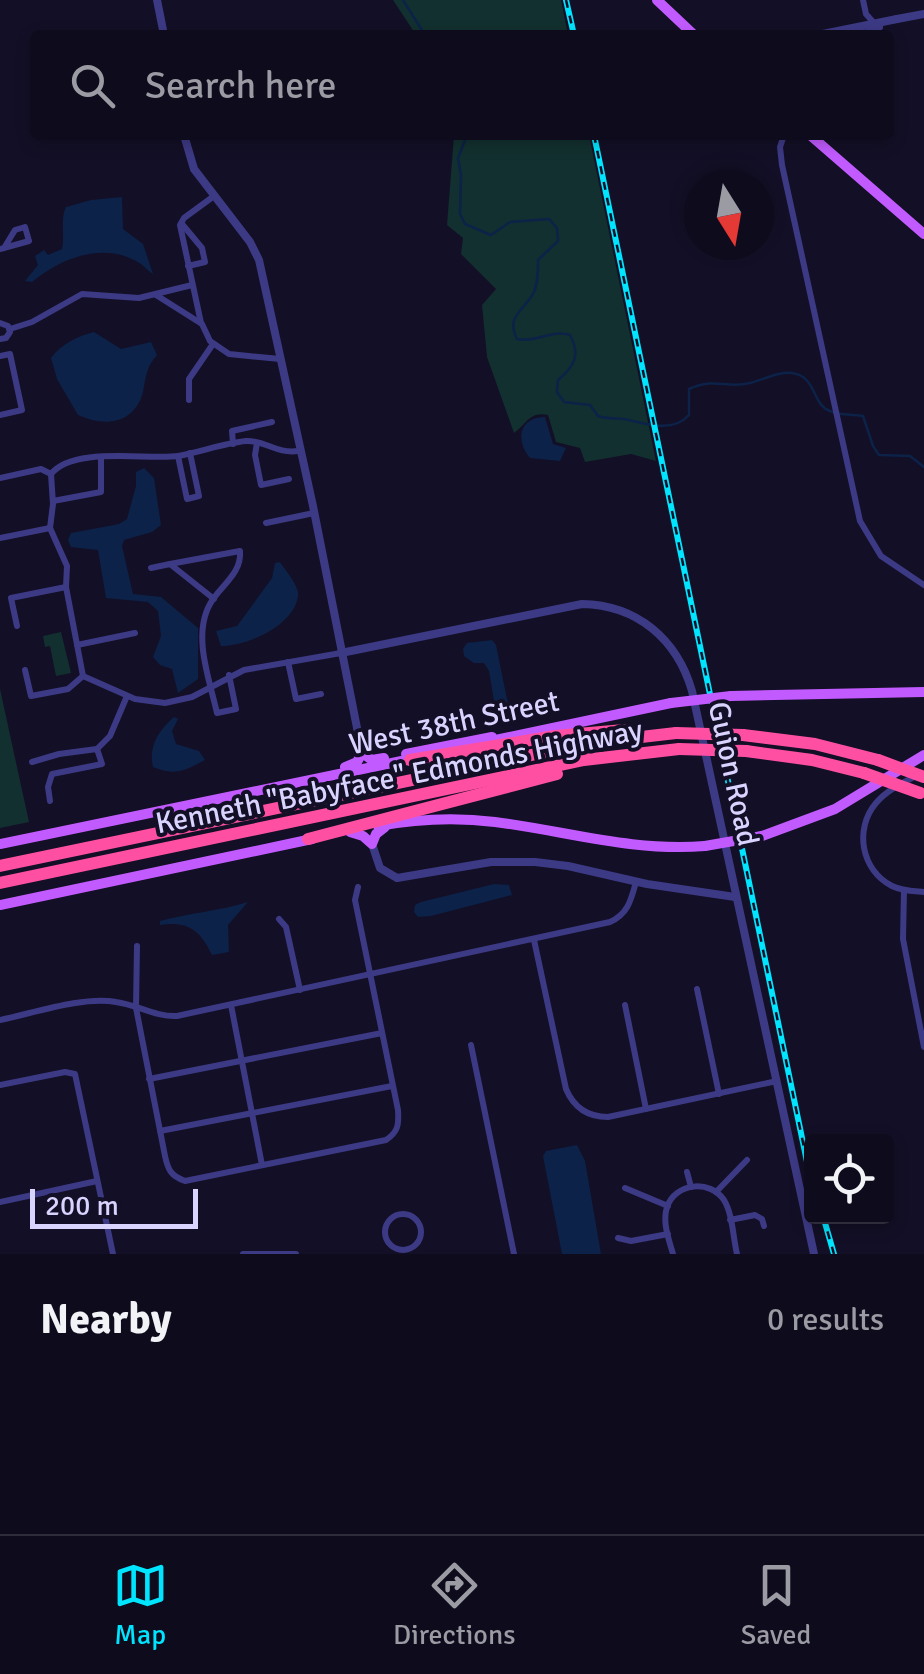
<!DOCTYPE html>
<html lang="en">
<head>
<meta charset="utf-8">
<style>
	:root { --surface:#0e0b1c; --page:#1c1929; --text:#f1f3f6; --muted:#9b9ba3; --line:#2e2b3b; --accent:#00e5ff }
	body { margin:0; font-family:Signika,sans-serif; background:var(--page); color:var(--text) }
	.controls { position:absolute; right:30px; bottom:30px; display:grid; overflow:hidden; border-radius:10px; box-shadow:0 5px 15px #0003 }
	.controls button { width:90px; height:90px; display:grid; place-items:center; padding:0; border:0; border-bottom:2px solid var(--line); background:var(--surface); color:var(--text); font:50px sans-serif }
	.compass { position:absolute; left:684px; top:170px; width:90px; height:90px; border-radius:50%; background:var(--surface); box-shadow:0 5px 15px #0003; rotate:169deg }
	.scale { position:absolute; left:30px; bottom:25px; width:168px; box-sizing:border-box; padding-left:10px; border:5px solid #d9d4ff; border-top:0; font-size:28px; line-height:35px; white-space:nowrap; color:#d9d4ff; -webkit-text-stroke:8px #130f26; paint-order:stroke }
	.list { margin:0; padding:0; list-style:none }
	h2 { display:flex; justify-content:space-between; align-items:center; height:130px; margin:0; padding:0 40px; font-size:42px }
	h2 small { font-size:32px; font-weight:400; color:var(--muted) }
	.icon { flex:none; width:55px; height:55px; fill:none; stroke:currentColor; stroke-width:2; stroke-linecap:round; stroke-linejoin:round }
	.map { position:relative; flex:none; width:924px; height:1254px; overflow:hidden }
	.search { position:absolute; background:var(--surface); box-shadow:0 5px 15px #0003; left:30px; right:30px; top:30px; height:110px; display:flex; align-items:center; gap:25px; box-sizing:border-box; padding:0 35px; border-radius:10px; color:var(--muted); font-size:38px }
	.sheet { height:280px; background:var(--surface) }
	nav { display:flex; justify-content:space-around; align-items:center; box-sizing:border-box; height:140px; border-top:2px solid var(--line); background:var(--surface); font-size:28px; color:var(--muted) }
	nav a { display:grid; justify-items:center; gap:5px }
	nav .on { color:var(--accent) }
	.map>svg:first-child { display:block }
	.green { fill:#12302f }
	.water { fill:#0c2248 }
	.lines { fill:none; stroke-linecap:round; stroke-linejoin:round }
	.stream { stroke:#0c2248; stroke-width:2.5 }
	.minor { stroke:#3d3a85; stroke-width:6 }
	.tertiary { stroke:#3d3a85; stroke-width:8 }
	.primary { stroke:#c25bff; stroke-width:10 }
	.motorway { stroke:#ff4fa3; stroke-width:12 }
	.rail-casing { stroke:#00e5ff; stroke-width:6 }
	.rail { stroke:#130f26; stroke-width:2.5; stroke-dasharray:8; stroke-linecap:butt }
	.primary-bridge { stroke:#c25bff; stroke-width:10 }
	.motorway-bridge { stroke:#ff4fa3; stroke-width:12 }
	.labels { text-anchor:middle; dominant-baseline:central; stroke-width:8; stroke-linejoin:round; paint-order:stroke }
	.street-label { font-size:30px; fill:#d9d4ff; stroke:#130f26 }
</style>
</head>
<body>
<div class="map">
<svg width="924" height="1254" viewBox="0 0 924 1254">
	<rect width="100%" height="100%" fill="#130f26"/>
	<g class="green">
		<polygon points="393,0 561,0 568,35 416,35"/>
		<path d="M454 135H589L656 461 631 454 585 462 580 448 556 442 548 415C529 411 526 425 514 433L487 357 482 305 496 289 461 254 463 238 447 225Z"/>
		<polygon points="61,632 71,673 56,676 50,646 45,647 43,636"/>
		<polygon points="0,689 29,822 0,828"/>
	</g>
	<g class="water">
		<path d="M122 197 123 229 143 244 153 274C148 271 145 267 141 264 105 240 61 258 32 282L25 281 38 265 35 256 44 250 48 255 62 249C65 235 60 219 66 207L91 200Z"/>
		<path d="M94 332 121 349 151 342 157 355C146 367 146 377 143 392 134 425 104 427 78 415L57 379 51 358C61 344 78 336 94 332Z"/>
		<path d="M545 417 553 444 566 448 560 461 530 458C515 440 519 417 545 417Z"/>
		<polygon points="144,468 154,478 161,525 152,532 124,540 122,546 133,594 161,597 198,628 198,679 178,693 172,669 160,665 153,657 161,636 158,611 148,602 106,598 98,550 71,547 68,540 71,533 119,524 127,519 136,486 136,472"/>
		<path d="M280 562C286 571 300 587 298 596 294 626 247 646 221 646L216 631 237 626 272 578 275 563Z"/>
		<polygon points="492,640 496,645 508,704 495,707 489,671 484,663 474,663 464,656 463,649 467,643"/>
		<path d="M174 717 178 719 172 731 176 744 199 751 205 760C185 771 174 776 153 767 148 746 159 730 174 717Z"/>
		<polygon points="494,884 509,885 512,895 431,916 418,917 414,912 415,905 421,902"/>
		<path d="M248 902 228 925 229 952 212 955C200 930 188 921 160 925V921C189 913 219 911 248 902Z"/>
		<polygon points="577,1145 585,1161 601,1254 562,1254 543,1156 546,1151"/>
	</g>
	<g class="lines">
		<g class="stream">
			<polyline points="403,0 425,35"/>
			<path d="M467 135 458 158 461 175 460 214 465 224 491 235 510 222 549 219 557 228 558 241 538 260C538 271 538 285 533 294 522 312 506 317 517 339 537 343 552 329 570 335 581 355 574 367 558 380L557 392 564 402 590 405 598 416C607 419 614 418 624 419 645 423 672 434 689 415V389C716 377 727 389 750 383 767 379 786 366 803 377 813 384 814 395 820 403 828 416 850 414 863 416L873 446 879 455 910 456 924 467"/>
		</g>
		<g class="minor">
			<polyline points="863,0 866,14 874,23"/>
			<polyline points="784,135 780,147 782,165 860,521 881,556 924,585"/>
			<polyline points="182,224 202,248 205,262 188,266"/>
			<polyline points="0,249 29,241 25,227 15,230 4,248"/>
			<polyline points="156,295 202,324 210,341 229,354 280,359"/>
			<polyline points="0,323 8,326 10,332 6,338 0,339"/>
			<polyline points="201,323 180,225 184,218 214,196"/>
			<polyline points="10,329 32,322 82,294 139,298 192,285"/>
			<polyline points="0,356 10,354 22,410 0,415"/>
			<polyline points="189,400 189,379 213,344"/>
			<polyline points="257,443 255,455 261,485 289,479"/>
			<polyline points="233,444 232,431 272,422"/>
			<polyline points="178,456 187,499 199,496 190,453"/>
			<path d="M51 474C73 446 146 460 178 456 201 452 224 443 246 441 265 440 276 454 298 451"/>
			<polyline points="51,474 53,504 50,528 67,566 66,587 83,676"/>
			<polyline points="0,478 41,469 51,474"/>
			<polyline points="53,501 101,492 101,457"/>
			<polyline points="266,523 314,513"/>
			<polyline points="0,538 50,528"/>
			<path d="M170 564 240 551C242 574 220 586 210 604 192 636 210 681 217 713L236 709 229 675"/>
			<polyline points="151,568 170,564 214,599"/>
			<polyline points="17,626 11,598 66,587"/>
			<polyline points="77,645 135,633"/>
			<polyline points="288,662 296,699 321,694"/>
			<polyline points="25,670 31,696 68,689 83,676 135,699 165,703 192,697 244,670 341,653"/>
			<polyline points="97,749 110,736 127,696"/>
			<polyline points="32,762 59,754 97,749"/>
			<path d="M916 776C902 783 886 791 876 803 854 829 861 870 892 886 902 891 913 891 924 892"/>
			<polyline points="50,801 48,787 52,774 102,764 97,749"/>
			<polyline points="904,890 903,939 924,1047"/>
			<polyline points="279,919 286,927 300,990"/>
			<path d="M534 940 566 1089C574 1108 588 1117 608 1117L777 1081"/>
			<path d="M137 946 136 1008 165 1156C168 1170 171 1176 185 1181L386 1140C398 1132 399 1125 398 1110L355 900 358 887"/>
			<polyline points="697,989 719,1094"/>
			<polyline points="231,1005 262,1165"/>
			<polyline points="625,1005 646,1109"/>
			<path d="M0 1020C34 1013 83 996 116 1002 138 1005 155 1017 177 1016L610 922C628 914 631 900 636 882"/>
			<polyline points="471,1045 514,1254"/>
			<polyline points="149,1079 382,1033"/>
			<polyline points="0,1085 65,1072 75,1074 113,1254"/>
			<polyline points="160,1131 392,1086"/>
			<polyline points="687,1172 691,1187"/>
			<polyline points="625,1188 668,1206"/>
			<polyline points="716,1192 747,1160"/>
			<polyline points="0,1202 97,1181"/>
			<circle cx="403" cy="1232" r="18"/>
			<polyline points="730,1220 755,1215 762,1219 764,1226"/>
			<polyline points="618,1238 631,1241 668,1234"/>
			<polyline points="243,1254 296,1254"/>
			<path d="M673 1254C669 1240 662 1222 667 1207 675 1183 710 1179 724 1200 733 1215 733 1238 737 1254"/>
		</g>
		<g class="tertiary">
			<polyline points="157,0 164,35"/>
			<polyline points="897,19 924,14"/>
			<polyline points="818,35 897,19"/>
			<polyline points="862,35 879,27"/>
			<polyline points="184,135 194,169 250,242 259,260 313,506 362,753"/>
			<path d="M341 653 582 604C637 605 677 639 692 691L814 1254"/>
			<polyline points="372,844 380,868 397,878 491,862 535,862 568,866 647,884 735,897"/>
		</g>
		<g class="primary">
			<polyline points="657,0 694,35"/>
			<polyline points="810,135 924,234"/>
			<polyline points="731,696 924,692"/>
			<polyline points="486,742 671,703"/>
			<polyline points="406,754 492,737"/>
			<polyline points="345,767 357,762 362,753 372,760 384,758"/>
			<path d="M378 826C416 819 456 817 495 822 566 831 633 852 705 846"/>
			<polyline points="350,832 363,836 372,844 376,834 385,827"/>
			<polyline points="762,836 835,809 924,755"/>
			<polyline points="0,844 416,758"/>
			<polyline points="0,905 312,839"/>
		</g>
		<g class="motorway">
			<polyline points="743,735 815,744 878,760"/>
			<polyline points="746,751 812,760 864,773"/>
			<polyline points="410,760 555,736 624,730"/>
			<polyline points="308,839 557,774"/>
			<polyline points="0,866 589,743 676,733"/>
			<polyline points="0,883 584,760 679,749"/>
		</g>
		<defs>
			<g id="rail">
				<polyline points="566,0 574,35"/>
				<polyline points="594,135 812,1186"/>
				<polyline points="823,1216 834,1254"/>
			</g>
		</defs>
		<use href="#rail" class="rail-casing"/>
		<use href="#rail" class="rail"/>
		<g class="primary-bridge">
			<polyline points="671,703 731,696"/>
			<polyline points="705,846 762,836"/>
		</g>
		<g class="motorway-bridge">
			<polyline points="676,733 743,735"/>
			<polyline points="679,749 746,751"/>
			<polyline points="878,760 924,777"/>
			<polyline points="864,773 920,793"/>
		</g>
	</g>
	<g class="labels">
		<g class="street-label">
			<text transform="translate(454 723) rotate(-12)">West 38th Street</text>
			<text transform="translate(733 774) rotate(78)">Guion Road</text>
			<text transform="translate(399 777) rotate(-11)">Kenneth "Babyface" Edmonds Highway</text>
		</g>
	</g>
</svg>
<div class="controls">
<button><svg class="icon" aria-label="locate" viewBox="0 0 24 24"><circle cx="12" cy="12" r="6"/><path d="M12 2v4M12 18v4M2 12h4M18 12h4"/></svg></button>
</div>
<svg class="compass" viewBox="-18 -18 36 36"><path d="M0-13l5 13h-10z" fill="#e53935"/><path d="M0 13l5-13h-10z" fill="#9b9ba3"/></svg>
<div class="scale">200 m</div>
<div class="search"><svg class="icon" aria-label="search" viewBox="0 0 24 24"><circle cx="10" cy="10" r="6"/><path d="M15 15l6 6"/></svg>Search here</div>
</div>
<section class="sheet">
<h2>Nearby<small>0 results</small></h2>
<ul class="list">
</ul>
</section>
<nav>
<a class="on"><svg class="icon" aria-label="map" viewBox="0 0 24 24"><path d="M3 6l6-2 6 2 6-2v14l-6 2-6-2-6 2zM9 4v14M15 6v14"/></svg>Map</a>
<a><svg class="icon" aria-label="directions" viewBox="0 0 24 24"><path d="M12 3l9 9-9 9-9-9zM9 14v-3h6M13 9l2 2-2 2"/></svg>Directions</a>
<a><svg class="icon" aria-label="saved" viewBox="0 0 24 24"><path d="M7 4h10v16l-5-4-5 4z"/></svg>Saved</a>
</nav>
</body>
</html>
